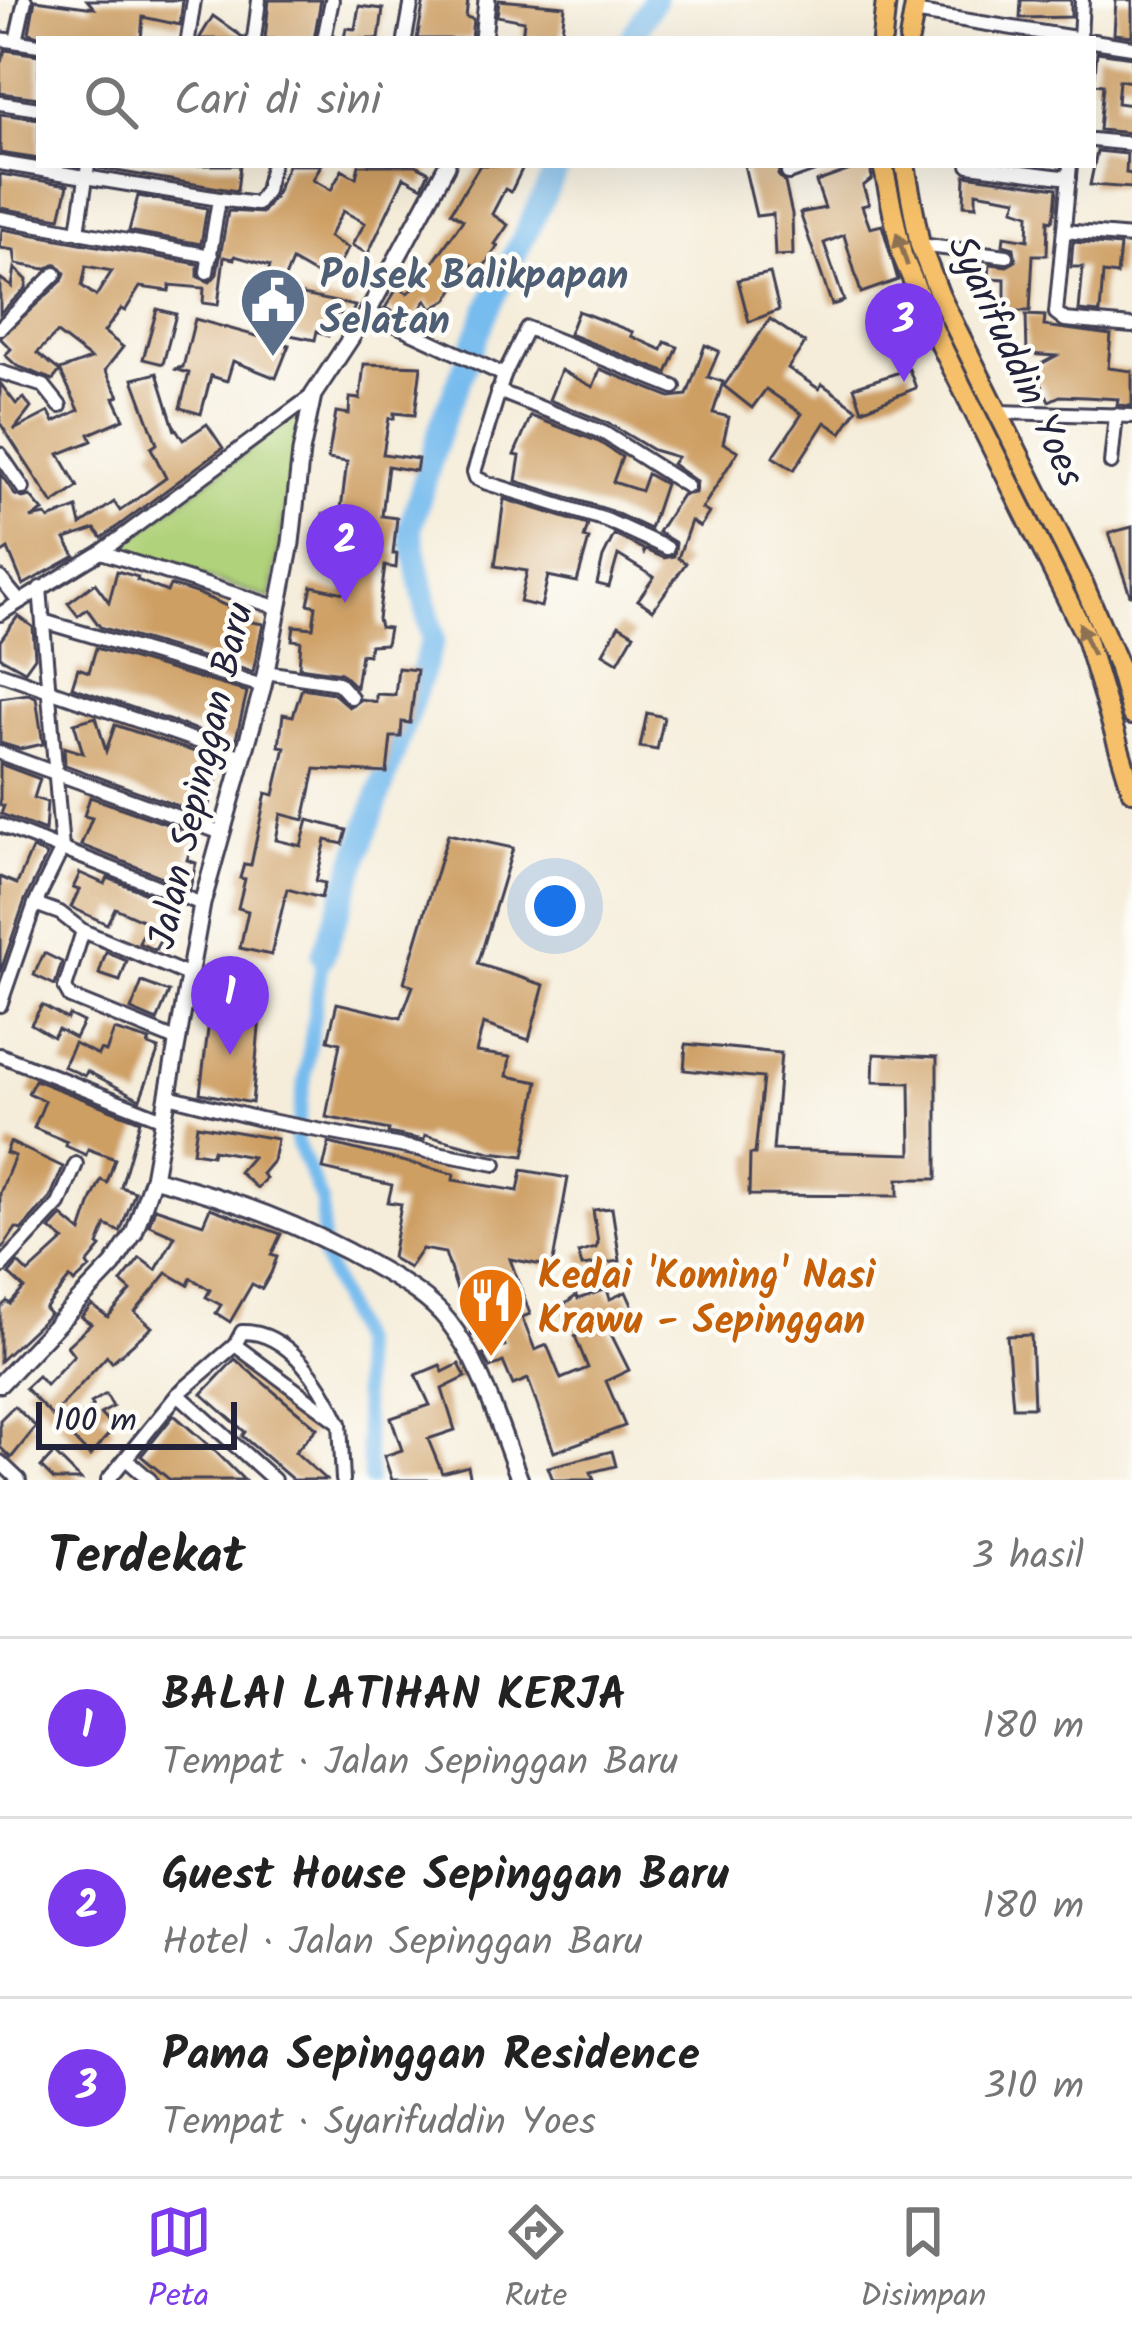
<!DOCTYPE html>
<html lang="id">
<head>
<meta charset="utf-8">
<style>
	:root { --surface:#fff; --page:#f2f2f2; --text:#222; --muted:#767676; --line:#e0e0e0; --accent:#7c3aed }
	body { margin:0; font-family:Kalam,sans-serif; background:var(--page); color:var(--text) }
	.scale { position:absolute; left:36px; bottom:30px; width:201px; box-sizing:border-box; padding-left:12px; border:6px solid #22223b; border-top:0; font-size:33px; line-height:42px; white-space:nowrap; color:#22223b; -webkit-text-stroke:9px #fdfcf7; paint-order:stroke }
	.you { position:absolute; left:555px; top:906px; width:42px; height:42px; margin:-30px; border:9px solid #fff; border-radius:50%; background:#1a73e8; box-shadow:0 0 0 18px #1a73e833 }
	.badge { display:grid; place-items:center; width:78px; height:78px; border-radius:50%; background:var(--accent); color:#fff; font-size:39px; font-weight:700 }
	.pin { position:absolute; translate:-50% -99px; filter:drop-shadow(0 3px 6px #0008) }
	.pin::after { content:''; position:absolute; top:63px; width:42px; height:36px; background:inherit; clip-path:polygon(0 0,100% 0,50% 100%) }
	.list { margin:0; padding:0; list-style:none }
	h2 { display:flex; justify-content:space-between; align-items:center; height:156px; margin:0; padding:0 48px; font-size:51px }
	h2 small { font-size:39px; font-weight:400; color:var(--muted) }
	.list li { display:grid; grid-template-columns:78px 1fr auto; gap:36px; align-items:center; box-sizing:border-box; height:180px; padding:0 48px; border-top:3px solid var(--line) }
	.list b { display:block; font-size:45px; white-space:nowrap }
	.list p { margin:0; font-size:39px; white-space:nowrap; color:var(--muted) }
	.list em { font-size:39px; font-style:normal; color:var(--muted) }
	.icon { flex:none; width:66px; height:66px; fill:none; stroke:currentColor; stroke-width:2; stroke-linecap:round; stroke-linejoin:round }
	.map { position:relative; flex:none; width:1132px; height:1480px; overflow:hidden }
	.search { position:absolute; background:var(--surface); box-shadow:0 12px 48px #0002; left:36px; right:36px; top:36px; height:132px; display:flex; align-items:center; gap:30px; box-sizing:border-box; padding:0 42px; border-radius:0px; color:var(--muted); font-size:45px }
	.sheet { height:696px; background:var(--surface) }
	nav { display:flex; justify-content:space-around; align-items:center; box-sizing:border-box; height:168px; border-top:3px solid var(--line); background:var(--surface); font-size:33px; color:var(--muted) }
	nav a { display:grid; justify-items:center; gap:6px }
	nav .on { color:var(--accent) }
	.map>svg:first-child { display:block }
	.green { fill:#b0d27a; stroke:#697a5a; stroke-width:3 }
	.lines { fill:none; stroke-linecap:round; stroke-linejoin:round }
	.canal { stroke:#77bcee; stroke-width:14 }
	.river { stroke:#77bcee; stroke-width:24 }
	.building { fill:#ce9f63; fill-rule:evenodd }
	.minor-casing { stroke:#424053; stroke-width:18 }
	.tertiary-casing { stroke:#424053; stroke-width:21 }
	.trunk-casing { stroke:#424053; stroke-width:24 }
	.minor { stroke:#fff; stroke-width:12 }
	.tertiary { stroke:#fff; stroke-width:15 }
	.trunk { stroke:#f6c06b; stroke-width:18 }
	.oneway { fill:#8c7153 }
	.labels { text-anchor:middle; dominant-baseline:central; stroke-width:9; stroke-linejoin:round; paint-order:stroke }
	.service-label { font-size:39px; font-weight:bold; fill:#4e5e75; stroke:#fdfcf7; text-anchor:start }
	.street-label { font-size:39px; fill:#22223b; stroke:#fdfcf7 }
	.food-label { font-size:39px; font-weight:bold; fill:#c56008; stroke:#fdfcf7; text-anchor:start }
</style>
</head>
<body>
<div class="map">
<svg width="1132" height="1480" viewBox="0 0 1132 1480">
	<rect width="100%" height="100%" fill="#fdfcf7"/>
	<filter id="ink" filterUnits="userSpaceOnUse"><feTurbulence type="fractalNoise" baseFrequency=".00833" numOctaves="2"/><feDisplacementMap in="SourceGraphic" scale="24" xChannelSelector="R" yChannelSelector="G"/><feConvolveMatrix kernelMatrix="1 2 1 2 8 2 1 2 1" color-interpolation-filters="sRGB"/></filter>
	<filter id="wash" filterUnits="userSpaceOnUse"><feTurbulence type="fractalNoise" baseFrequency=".004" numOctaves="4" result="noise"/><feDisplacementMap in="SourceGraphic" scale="48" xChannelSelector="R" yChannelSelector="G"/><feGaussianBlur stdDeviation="2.7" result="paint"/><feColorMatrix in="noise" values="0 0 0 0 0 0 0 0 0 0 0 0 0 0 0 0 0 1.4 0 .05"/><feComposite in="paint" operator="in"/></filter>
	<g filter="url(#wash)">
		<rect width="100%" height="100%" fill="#f5edda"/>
		<polygon class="green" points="301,411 271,599 116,549"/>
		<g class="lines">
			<polyline class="canal" points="323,955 296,1140 322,1202 323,1256 358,1343 370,1480"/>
			<g class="river">
				<polyline points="631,39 654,0"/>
				<polyline points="323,955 433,640 410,529 442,423 486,313 559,165"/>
			</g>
		</g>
		<g id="blocks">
			<g class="building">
				<polygon points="35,0 94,8 87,0 183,0 180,25 143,17 141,39 47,39 29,33"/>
				<polygon points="269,0 321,0 314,39 265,39"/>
				<polygon points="424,0 468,0 466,17 473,19 471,39 417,39"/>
				<polygon points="499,0 565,6 561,39 522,38 524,21 497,16"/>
				<polygon points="1021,0 1071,0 1071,17 1020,18"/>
				<polygon points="1116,0 1132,0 1132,36 1114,34"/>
				<polygon points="359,6 383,9 379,39 344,39 346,28 355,29"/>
				<polygon points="213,16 244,38 244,39 199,39"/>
				<polygon points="5,50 39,55 39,98 0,93 0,65"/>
				<polygon points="1097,52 1132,57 1132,82 1119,80 1117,103 1132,105 1132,133 1099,130 1103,85 1094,84"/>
				<polygon points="0,114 39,119 39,159 0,153"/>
				<polygon points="1097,151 1127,154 1126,173 1132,174 1132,188 1090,185"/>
				<polygon points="98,165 240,165 237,191 98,168"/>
				<path d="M288 165H321L313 180 331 190 342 170 356 178 359 165H416L429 172 422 187 404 177 368 254 352 245 365 223 343 211 329 237 348 248 329 282 292 261 280 290 355 306 350 317 337 313 328 336 317 331 315 340 285 334 290 313 259 304 270 266 235 256 234 259 224 257 218 305 203 303 204 288 170 285 169 291 140 287 125 311 121 309 104 332 123 347 105 370 119 396 114 398 124 419 89 434 92 441 59 454 78 487 53 504 0 423V383L16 404 24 398 31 408 14 430 49 412 54 422 79 410 60 370 91 359 57 333 37 353 60 371 53 380 17 366 5 355 11 349 0 338 62 281 65 273 57 264 45 269 16 264 14 250 0 248 2 229 198 264V277L210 282 217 274 228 211 262 213 275 196ZM86 266 112 271 96 296 82 286Z"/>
				<polygon points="480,165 524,165 511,192 505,189 492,214 508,225 495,244 498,246 481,271 471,264 447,300 432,309 426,300 413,321 385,308 398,287 407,293 431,278 425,274 463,220 451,212"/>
				<polygon points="744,165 781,165 778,175 785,183 792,214 793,255 775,256 773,214 756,216"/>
				<polygon points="864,165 870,165 872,179 863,186 869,204 862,206 870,228 882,225 898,280 861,293 844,235 824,243 844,301 832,305 800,213 825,208 816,182"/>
				<polygon points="0,174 68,185 60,218 0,208"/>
				<polygon points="965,175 1057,188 1055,210 1052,221 1048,220 1047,255 1033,255 1030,311 1005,311 1005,279 989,278 990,264 1007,266 1016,261 1014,248 1003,245 1004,236 1028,240 1029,214 1014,209 1017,199 976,192 976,206 964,205"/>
				<polygon points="138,196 207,208 201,244 129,231"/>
				<polygon points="1073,242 1120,246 1117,275 1103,273 1100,313 1079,311 1083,267 1071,267"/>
				<polygon points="15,268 27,280 26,288 0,313 0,278 12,287"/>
				<polygon points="770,273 779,310 749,322 738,280"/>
				<polygon points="157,309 176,314 163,364 143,359"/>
				<polygon points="578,311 633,332 631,336 662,350 665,342 678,347 667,373 569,334"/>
				<polygon points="1026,315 1045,316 1044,326 1111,335 1108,368 1132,371 1132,406 1117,405 1118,399 1085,397 1060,396 1049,401 1040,381 1031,386 1024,373 1056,356 1027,354"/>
				<polygon points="195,319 289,345 276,378 233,361 227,381 211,376 201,414 180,408 189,373 174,369 183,367"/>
				<polygon points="770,319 805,343 788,368 819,389 822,384 857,409 841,433 825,422 794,470 773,457 802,414 766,389 752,408 724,386"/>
				<polygon points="705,345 719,351 708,377 723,382 713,413 729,417 723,443 738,451 702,509 709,513 700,527 691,521 678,558 686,563 653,610 638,600 654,577 618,555 609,587 597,584 603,557 614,535 643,549 644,553 646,550 664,558 674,556 676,543 658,532 682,495 695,493 697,482 672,464 677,457 653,450 608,423 549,400 561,370 593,387 600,369 670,397 687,395"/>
				<polygon points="364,364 421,366 415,415 394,413 394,419 389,418 383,454 418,459 416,471 388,466 382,516 397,518 393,554 397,554 396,568 385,566 378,619 380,627 389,628 386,644 370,645 368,655 361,654 356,687 341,673 299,667 301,641 292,640 294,626 313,628 316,606 308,604 312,586 344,593 349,563 319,559 319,542 323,514 340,517 347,462 328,459 336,412 349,414 350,398 360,399"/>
				<polygon points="909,369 916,388 862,410 854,387"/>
				<polygon points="157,373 175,431 175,427 183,440 207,424 223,448 102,538 95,529 65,539 75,556 23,585 8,549 0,554 0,473 15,495 23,498 30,496 43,511 31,518 46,515 49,519 77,508 81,525 114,502 120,511 166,478 151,448 157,444 133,379"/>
				<polygon points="531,416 599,442 622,457 613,482 641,491 647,474 665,484 650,529 609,510 516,481 520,456 514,455"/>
				<polygon points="504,499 588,525 584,538 589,539 577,582 548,576 541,607 520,602 527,571 495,566"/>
				<polygon points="1132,527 1132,595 1130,595 1109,533"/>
				<polygon points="117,571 138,577 137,580 167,592 170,585 199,594 243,613 241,620 263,624 253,672 100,627 87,609 78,616 68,603 95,583 109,602"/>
				<polygon points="18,616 33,627 35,657 25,671 0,657 0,641"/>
				<polygon points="619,625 634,634 618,662 603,653"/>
				<polygon points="96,648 247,692 235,743 72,687 78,668 89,672"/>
				<polygon points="398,668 417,670 410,723 402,722 401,737 391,737 387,773 315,769 304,820 281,814 276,840 301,846 308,820 347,830 343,844 326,840 316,881 325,883 321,898 287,889 271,955 240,948 248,911 238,908 245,879 240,878 244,864 251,865 266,793 274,795 285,747 279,746 283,714 293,716 302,688 333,693 349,707 361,699 376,702 376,694 395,695"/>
				<polygon points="28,694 36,697 43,744 20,749 0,743 0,698"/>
				<polygon points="647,713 664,717 657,750 640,747"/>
				<polygon points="96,717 106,751 115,725 222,761 207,811 187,804 186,809 65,765 64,747 83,753 74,723"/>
				<polygon points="0,764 40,779 34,798 47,802 45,831 1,814 4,806 0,805"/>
				<polygon points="90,797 195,834 187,860 196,863 190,888 81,845 92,818 84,816"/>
				<polygon points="448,834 513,848 478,964 544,985 529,1040 483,1024 476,1052 510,1057 507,1076 538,1082 524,1156 490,1152 425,1135 424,1140 388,1133 389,1130 326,1117 340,1043 328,1040 337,1003 401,1018 413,986 404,982"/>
				<polygon points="32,849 47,855 25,900 0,973 0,877 17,884"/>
				<polygon points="80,873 105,884 108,878 179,906 155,950 139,943 146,925 144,921 115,908 107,924 71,907 79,890 73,888"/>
				<polygon points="106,952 127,961 120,981 99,974"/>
				<polygon points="44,953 62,962 55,985 34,975"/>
				<polygon points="230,978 262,986 254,1016 260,1017 252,1103 200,1093 211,1006 222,1008"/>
				<polygon points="142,982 169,992 157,1021 131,1010"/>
				<polygon points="42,1005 67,1019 69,1015 83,1022 75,1038 58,1029 53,1037 31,1024"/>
				<polygon points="114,1030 150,1041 148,1045 159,1049 140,1099 87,1071 85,1076 63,1066 74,1043 98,1055 100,1050 106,1052"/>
				<polygon points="686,1044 781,1053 773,1150 911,1154 910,1083 873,1082 874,1054 937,1057 937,1179 898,1179 898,1196 749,1195 750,1154 755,1154 763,1078 684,1070"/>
				<polygon points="35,1080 140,1121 121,1187 135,1192 120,1232 106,1225 98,1245 101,1247 87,1264 90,1268 74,1283 70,1278 45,1309 50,1314 0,1361 0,1308 7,1301 10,1304 24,1288 9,1274 18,1263 28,1273 64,1240 50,1229 62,1216 81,1232 92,1199 101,1180 107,1183 115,1159 88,1149 86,1155 66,1146 67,1142 34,1128 45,1101 28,1093"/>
				<polygon points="197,1125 277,1139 273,1161 262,1174 266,1178 257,1188 239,1172 252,1157 213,1150 212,1155 193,1152"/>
				<polygon points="10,1142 63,1167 50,1198 21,1230 16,1228 0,1252 0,1193 15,1156 6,1153"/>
				<polygon points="329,1143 454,1174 453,1180 518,1191 522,1170 568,1178 552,1267 510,1259 530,1314 522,1317 535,1350 547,1345 561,1379 588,1368 575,1336 579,1334 561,1307 576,1296 578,1299 607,1289 610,1299 626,1292 635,1312 606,1324 629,1370 606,1381 625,1426 554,1452 528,1379 513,1385 503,1362 490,1368 483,1355 505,1346 498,1326 472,1335 445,1253 422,1249 409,1268 392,1258 401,1204 388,1202 392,1185 323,1169"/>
				<polygon points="155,1208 203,1224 210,1208 281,1234 271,1255 277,1257 271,1273 262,1289 252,1284 230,1322 216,1313 221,1305 206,1297 210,1290 191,1278 188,1285 167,1273 135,1312 152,1327 112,1362 107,1356 52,1416 25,1388 38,1376 46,1385 74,1355 67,1346 91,1324 81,1317 92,1305 108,1317 131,1291 121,1282 140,1258 156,1270 175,1236 149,1225"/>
				<polygon points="612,1208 620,1261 582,1266 578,1253 596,1248 598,1243 593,1210"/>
				<polygon points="1031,1335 1034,1407 1013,1407 1007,1336"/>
				<polygon points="235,1359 317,1428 295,1452 326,1480 293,1480 242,1436 245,1432 202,1394"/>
				<polygon points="459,1364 466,1377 442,1389 455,1430 428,1439 442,1473 468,1466 471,1480 392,1480 384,1456 402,1450 391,1418 430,1405 416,1375 440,1365 443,1372"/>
				<polygon points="106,1394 113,1407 100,1414 114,1428 90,1456 57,1422 67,1416 73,1423 93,1406 91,1403"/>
				<polygon points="14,1406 36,1427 11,1458 0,1447 0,1420"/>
				<polygon points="174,1415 213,1449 244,1480 170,1480 141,1456"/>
				<polygon points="612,1451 616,1466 591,1472 594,1480 553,1480 548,1467"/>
				<polygon points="54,1453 81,1480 54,1480 41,1467"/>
			</g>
		</g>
	</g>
	<g filter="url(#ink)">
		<use href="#blocks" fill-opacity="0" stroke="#424053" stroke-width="3"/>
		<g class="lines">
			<defs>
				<g id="minor">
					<polyline points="913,12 1082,39"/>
					<polyline points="0,39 39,45"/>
					<polyline points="188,39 194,0"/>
					<polyline points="254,39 259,0"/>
					<polyline points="324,39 332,0"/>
					<polyline points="405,39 412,0"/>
					<polyline points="1080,39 1082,0"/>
					<polyline points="16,41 25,0"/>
					<polyline points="1093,41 1132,47"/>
					<polyline points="0,103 39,109"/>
					<polyline points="1093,140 1132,144"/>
					<polyline points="0,163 219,199 207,272"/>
					<polyline points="969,165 1069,178"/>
					<polyline points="1070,165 1056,313 1065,320 1132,326"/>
					<polyline points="788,173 811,165"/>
					<polyline points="219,199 257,204 266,191 272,165"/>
					<polyline points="0,218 211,256"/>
					<polyline points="78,231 88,165"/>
					<polyline points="1064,231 1132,237"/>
					<polyline points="920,245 1007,256"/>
					<polyline points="368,312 504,375"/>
					<polyline points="0,328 55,274"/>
					<polyline points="0,372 44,386 60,406"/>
					<polyline points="498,391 604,433 687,486"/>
					<polyline points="999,412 1132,416"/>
					<polyline points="0,454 23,488"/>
					<polyline points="1111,463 1116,415"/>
					<polyline points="667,548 606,520 487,483 476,478 474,472 504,375 527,328 674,387"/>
					<polyline points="101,552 276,607"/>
					<polyline points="0,578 19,601"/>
					<polyline points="0,614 101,552 313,395"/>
					<polyline points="46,622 263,686"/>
					<polyline points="265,672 338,683 351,697"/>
					<polyline points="0,673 243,757"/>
					<polyline points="0,753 222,833"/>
					<polyline points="0,825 202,904"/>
					<polyline points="35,904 60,913 83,931 65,988 70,997 176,1040"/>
					<polyline points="83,931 190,976"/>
					<polyline points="0,1005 35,904 62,849 40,588"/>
					<polyline points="0,1055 163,1119"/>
					<polyline points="168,1096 260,1119 495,1164"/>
					<polyline points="0,1268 59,1204 76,1164"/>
					<path d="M235 1345 242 1332C289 1331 322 1385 339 1422"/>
					<polyline points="178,1394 274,1480"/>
					<polyline points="126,1459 150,1480"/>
					<polyline points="0,1462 19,1480"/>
					<polyline points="108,1480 178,1394 235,1345 340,1423 343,1480"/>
				</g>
				<g id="tertiary">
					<polyline points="483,39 487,0"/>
					<path d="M153 1178C236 1201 299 1223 374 1266 400 1281 429 1297 448 1321 483 1365 499 1428 520 1480"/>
					<polyline points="0,1384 113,1265 134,1233 153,1178 202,904 263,686 291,543 301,452 313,395 368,312 447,165"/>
				</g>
				<g id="trunk">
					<polyline points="882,39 886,0"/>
					<polyline points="909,39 916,0"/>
					<polyline points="883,165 902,255 936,335 1085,635 1132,791"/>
					<polyline points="905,165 920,245 940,296 1083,583 1118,665 1132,715"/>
				</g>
			</defs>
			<use href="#minor" class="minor-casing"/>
			<use href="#tertiary" class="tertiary-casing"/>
			<use href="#trunk" class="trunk-casing"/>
			<use href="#minor" class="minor"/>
			<use href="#tertiary" class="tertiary"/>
			<use href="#trunk" class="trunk"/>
		</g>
		<defs><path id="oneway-solid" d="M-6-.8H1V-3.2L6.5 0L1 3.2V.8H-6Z" transform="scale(3)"/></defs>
		<g class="oneway">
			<use href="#oneway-solid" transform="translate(902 249) rotate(-108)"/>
			<use href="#oneway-solid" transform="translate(1086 639) rotate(-113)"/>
		</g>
	</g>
	<defs>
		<symbol id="civic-pin" viewBox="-11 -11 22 30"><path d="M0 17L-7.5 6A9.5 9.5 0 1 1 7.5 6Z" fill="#5c6f8a" stroke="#fdfcf7"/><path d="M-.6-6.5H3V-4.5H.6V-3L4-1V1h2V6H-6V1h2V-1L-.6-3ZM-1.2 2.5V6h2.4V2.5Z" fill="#fff"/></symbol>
		<symbol id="restaurant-pin" viewBox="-11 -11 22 30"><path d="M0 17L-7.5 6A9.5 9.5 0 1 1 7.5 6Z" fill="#e8710a" stroke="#fdfcf7"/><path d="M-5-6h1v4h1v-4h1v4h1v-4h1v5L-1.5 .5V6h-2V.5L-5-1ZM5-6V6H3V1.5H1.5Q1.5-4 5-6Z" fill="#fff"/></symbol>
	</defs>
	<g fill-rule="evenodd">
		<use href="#civic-pin" x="235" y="262" width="76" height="104"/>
		<use href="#restaurant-pin" x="453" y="1262" width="76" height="104"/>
	</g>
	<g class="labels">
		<g class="service-label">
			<text x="320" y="278">Polsek Balikpapan<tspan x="320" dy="45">Selatan</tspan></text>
		</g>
		<g class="street-label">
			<text transform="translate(1014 362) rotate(65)">Syarifuddin Yoes</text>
			<text transform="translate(203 776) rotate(-77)">Jalan Sepinggan Baru</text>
		</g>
		<g class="food-label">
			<text x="538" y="1278">Kedai 'Koming' Nasi<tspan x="538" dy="45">Krawu - Sepinggan</tspan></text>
		</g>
	</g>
</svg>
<div class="scale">100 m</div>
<div class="you"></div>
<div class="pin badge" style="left:230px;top:1055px">1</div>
<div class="pin badge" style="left:345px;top:603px">2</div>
<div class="pin badge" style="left:904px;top:382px">3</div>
<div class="search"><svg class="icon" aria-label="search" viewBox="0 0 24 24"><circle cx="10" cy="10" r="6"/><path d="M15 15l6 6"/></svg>Cari di sini</div>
</div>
<section class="sheet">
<h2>Terdekat<small>3 hasil</small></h2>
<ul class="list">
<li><span class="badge">1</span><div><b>BALAI LATIHAN KERJA</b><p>Tempat · Jalan Sepinggan Baru</p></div><em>180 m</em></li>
<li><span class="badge">2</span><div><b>Guest House Sepinggan Baru</b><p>Hotel · Jalan Sepinggan Baru</p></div><em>180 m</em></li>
<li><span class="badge">3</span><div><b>Pama Sepinggan Residence</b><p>Tempat · Syarifuddin Yoes</p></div><em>310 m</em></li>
</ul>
</section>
<nav>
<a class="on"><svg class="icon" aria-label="map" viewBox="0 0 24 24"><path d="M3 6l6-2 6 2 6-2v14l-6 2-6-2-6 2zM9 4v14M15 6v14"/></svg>Peta</a>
<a><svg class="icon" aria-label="directions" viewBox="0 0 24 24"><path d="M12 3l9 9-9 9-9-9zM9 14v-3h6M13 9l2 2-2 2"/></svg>Rute</a>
<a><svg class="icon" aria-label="saved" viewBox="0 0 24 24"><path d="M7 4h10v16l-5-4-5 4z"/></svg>Disimpan</a>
</nav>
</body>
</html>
